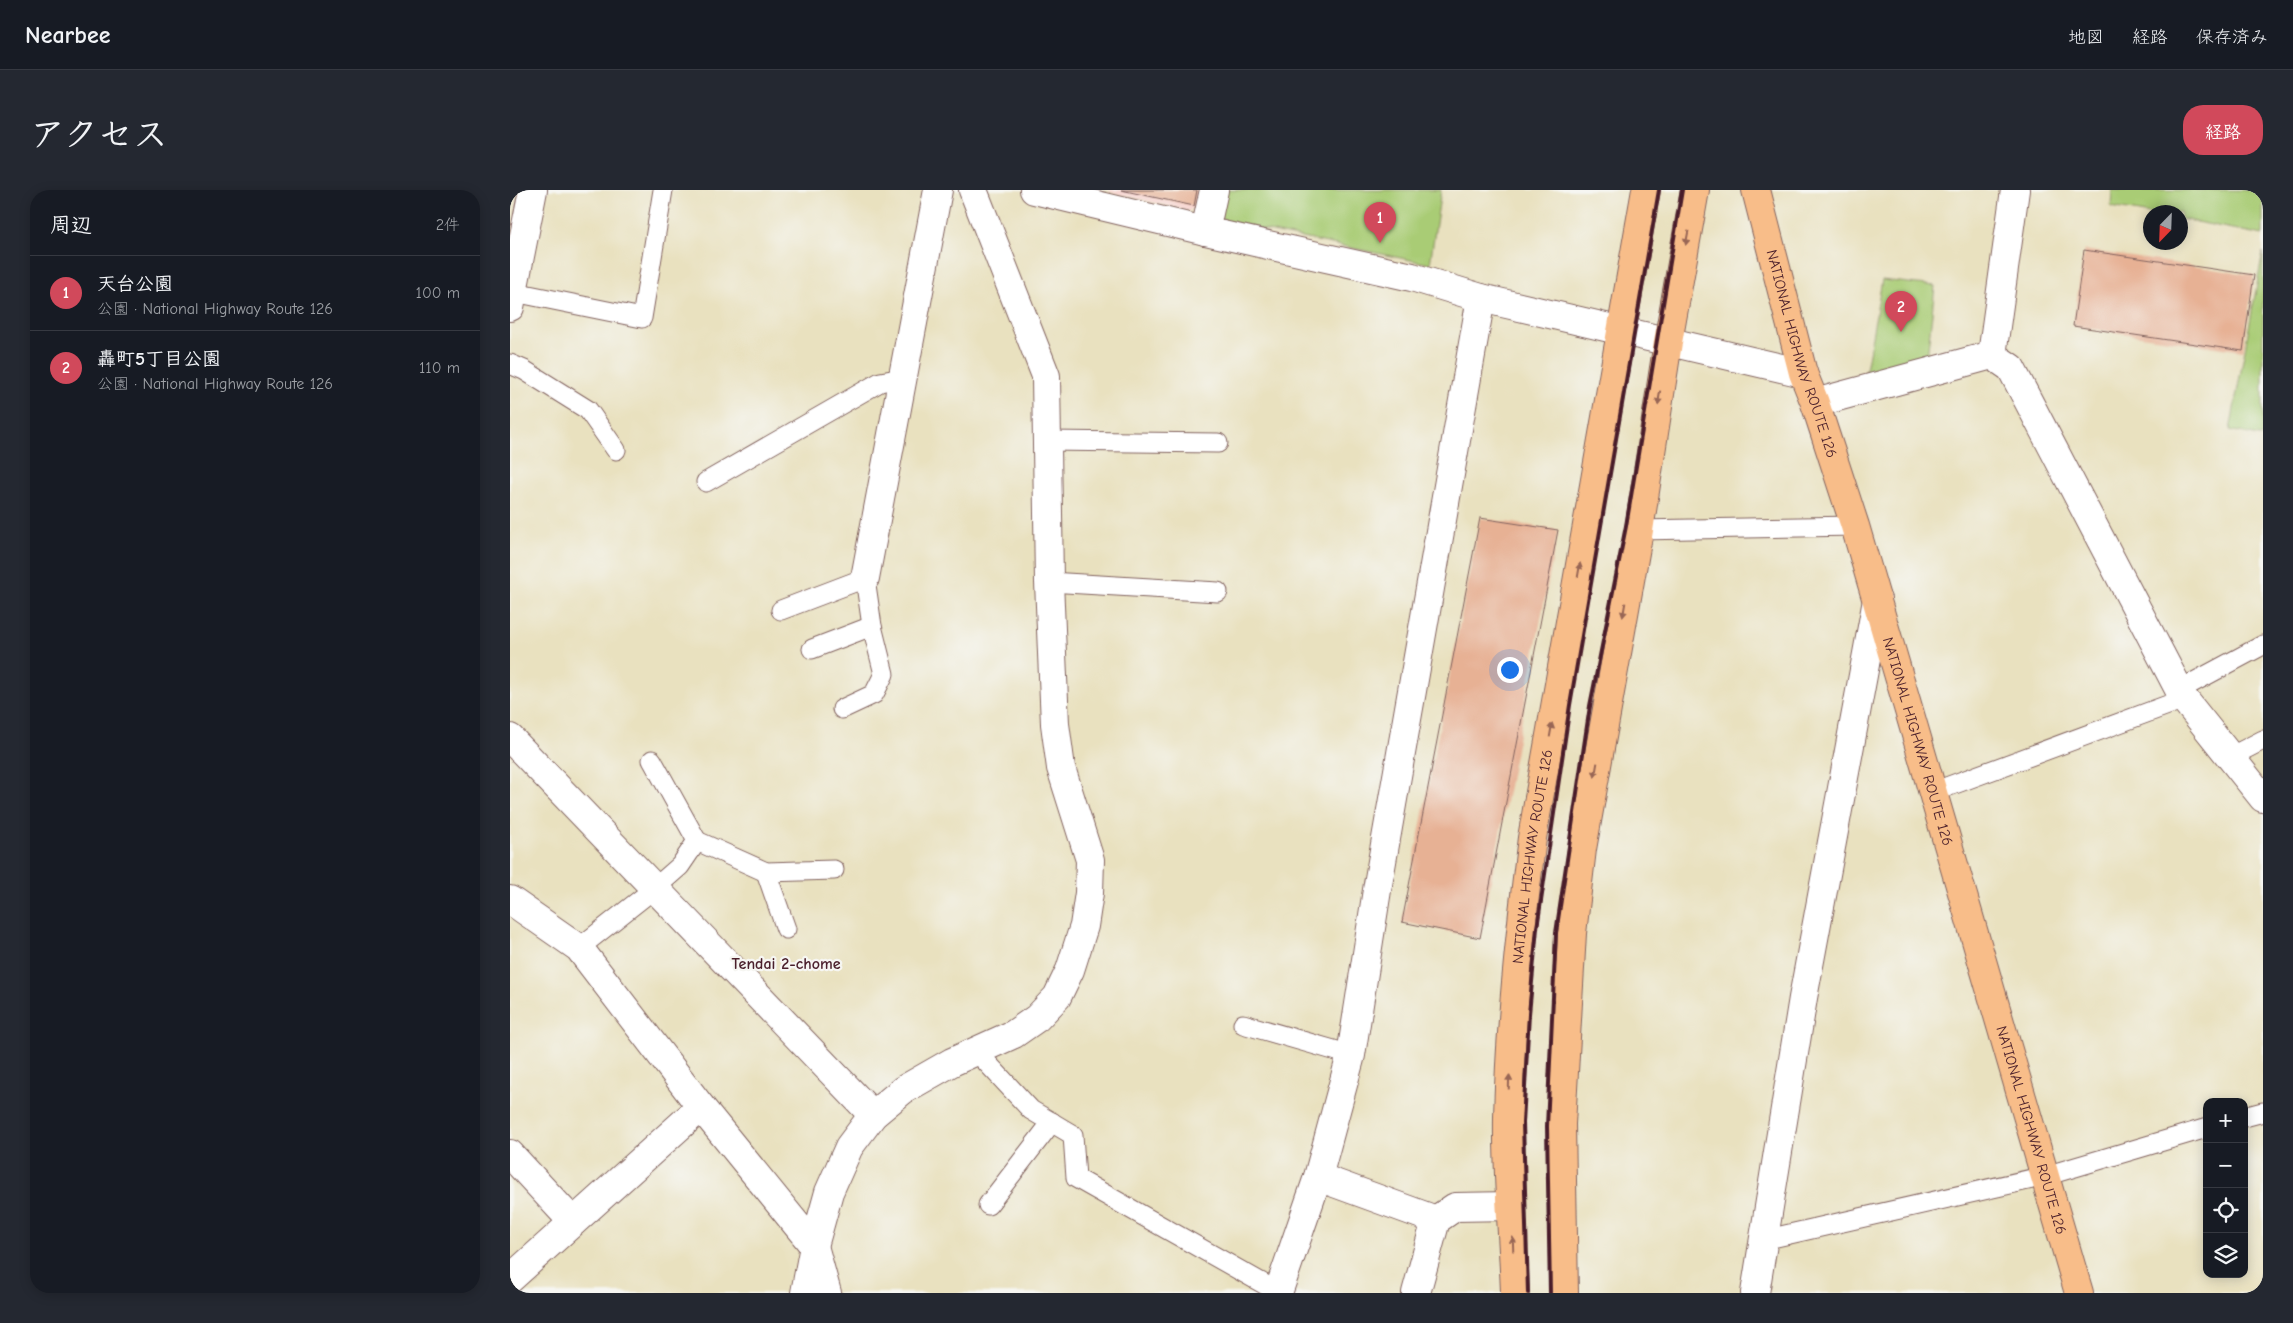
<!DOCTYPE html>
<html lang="ja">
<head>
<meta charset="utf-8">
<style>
	:root { --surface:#171b24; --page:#242831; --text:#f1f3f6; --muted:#9ea1a6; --line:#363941; --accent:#d1495b }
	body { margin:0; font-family:"Comic Neue","Klee One",sans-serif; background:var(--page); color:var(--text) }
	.controls { position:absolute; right:15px; bottom:15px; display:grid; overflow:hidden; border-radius:10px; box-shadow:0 2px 12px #0003 }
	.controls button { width:45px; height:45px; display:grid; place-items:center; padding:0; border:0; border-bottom:1px solid var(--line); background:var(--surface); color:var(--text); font:25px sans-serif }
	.compass { position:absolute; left:1633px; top:15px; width:45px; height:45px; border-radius:50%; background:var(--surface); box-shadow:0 2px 12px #0003; rotate:203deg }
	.you { position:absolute; left:999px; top:479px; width:18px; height:18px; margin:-12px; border:4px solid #fff; border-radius:50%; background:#1a73e8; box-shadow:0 0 0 8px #1a73e833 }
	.badge { display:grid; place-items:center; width:32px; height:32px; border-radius:50%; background:var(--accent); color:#fff; font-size:16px; font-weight:700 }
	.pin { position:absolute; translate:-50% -41px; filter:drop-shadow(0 1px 2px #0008) }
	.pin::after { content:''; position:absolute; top:26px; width:18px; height:15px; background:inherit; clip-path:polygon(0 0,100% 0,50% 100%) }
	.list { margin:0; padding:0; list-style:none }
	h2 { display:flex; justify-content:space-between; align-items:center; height:65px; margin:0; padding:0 20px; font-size:21px }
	h2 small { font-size:16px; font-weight:400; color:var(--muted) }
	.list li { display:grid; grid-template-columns:32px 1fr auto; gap:15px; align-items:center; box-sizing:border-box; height:75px; padding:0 20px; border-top:1px solid var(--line) }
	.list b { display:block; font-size:19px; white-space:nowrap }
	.list p { margin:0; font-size:16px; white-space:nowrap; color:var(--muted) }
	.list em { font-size:16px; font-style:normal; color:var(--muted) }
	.icon { flex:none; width:28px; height:28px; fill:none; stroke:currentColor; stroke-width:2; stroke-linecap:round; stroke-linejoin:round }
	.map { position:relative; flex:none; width:1753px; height:1103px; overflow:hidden; border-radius:20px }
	header { display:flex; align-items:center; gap:30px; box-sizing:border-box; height:70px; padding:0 25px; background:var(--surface); border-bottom:1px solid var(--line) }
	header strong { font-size:24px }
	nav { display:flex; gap:28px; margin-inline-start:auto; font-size:18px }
	.intro { display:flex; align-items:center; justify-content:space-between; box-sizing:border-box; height:120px; padding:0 30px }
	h1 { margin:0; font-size:35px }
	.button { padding:12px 22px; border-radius:20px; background:var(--accent); color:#fff; font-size:18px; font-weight:700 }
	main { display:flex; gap:30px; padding:0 30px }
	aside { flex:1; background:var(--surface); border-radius:20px; box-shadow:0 2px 12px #0003 }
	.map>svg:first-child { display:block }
	.built { fill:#f7d0cc }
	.green { fill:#a9cc74; stroke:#7a7650 }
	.building { fill:#e7b194 }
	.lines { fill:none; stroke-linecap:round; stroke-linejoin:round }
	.service-casing { stroke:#82635f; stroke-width:21 }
	.minor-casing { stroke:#82635f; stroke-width:30 }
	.tertiary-casing { stroke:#82635f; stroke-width:30 }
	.trunk-casing { stroke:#82635f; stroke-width:30 }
	.service { stroke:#fff; stroke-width:19 }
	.minor { stroke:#fff; stroke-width:28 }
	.tertiary { stroke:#fff; stroke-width:28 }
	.trunk { stroke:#f8bd89; stroke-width:28 }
	.rail { stroke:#4a1f2b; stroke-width:4 }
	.oneway { fill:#986655 }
	.labels { text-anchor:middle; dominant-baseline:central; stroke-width:4.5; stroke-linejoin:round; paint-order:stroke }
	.street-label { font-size:15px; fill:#4a1f2b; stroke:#f6f6f2 }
	.neighbourhood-label { font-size:16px; font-weight:bold; fill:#4a1f2b; stroke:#f6f6f2 }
</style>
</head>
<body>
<header>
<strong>Nearbee</strong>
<nav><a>地図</a><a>経路</a><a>保存済み</a></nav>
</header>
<div class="intro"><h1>アクセス</h1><a class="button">経路</a></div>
<main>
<aside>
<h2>周辺<small>2件</small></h2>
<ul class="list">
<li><span class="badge">1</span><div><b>天台公園</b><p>公園 · National Highway Route 126</p></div><em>100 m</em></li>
<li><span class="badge">2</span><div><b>轟町5丁目公園</b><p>公園 · National Highway Route 126</p></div><em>110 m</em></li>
</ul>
</aside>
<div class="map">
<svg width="1753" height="1103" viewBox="0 0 1753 1103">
	<rect width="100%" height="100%" fill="#f6f6f2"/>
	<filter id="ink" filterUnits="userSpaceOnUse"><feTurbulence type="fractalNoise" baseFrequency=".02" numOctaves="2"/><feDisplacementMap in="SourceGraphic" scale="10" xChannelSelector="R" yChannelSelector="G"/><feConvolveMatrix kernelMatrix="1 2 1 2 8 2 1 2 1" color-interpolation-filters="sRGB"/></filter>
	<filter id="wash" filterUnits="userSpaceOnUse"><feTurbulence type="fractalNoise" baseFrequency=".0096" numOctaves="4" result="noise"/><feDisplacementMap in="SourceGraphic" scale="20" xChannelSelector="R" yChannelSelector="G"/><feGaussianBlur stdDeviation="1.12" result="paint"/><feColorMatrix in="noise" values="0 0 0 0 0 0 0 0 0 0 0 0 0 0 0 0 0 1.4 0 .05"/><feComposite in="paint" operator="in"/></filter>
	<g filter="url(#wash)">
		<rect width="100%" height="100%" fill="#e9e1bf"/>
		<polygon class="built" points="600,0 690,0 687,16 679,21 599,2"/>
		<g class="green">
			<polygon points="712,0 931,0 920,74 714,32 707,17"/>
			<polygon points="1602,0 1753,0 1753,45 1671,29 1670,22 1640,24 1601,17"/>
			<polygon points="1753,62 1753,247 1720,240"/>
			<polygon points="1372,90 1425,96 1415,187 1353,197"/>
		</g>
		<g id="blocks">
			<g class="building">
				<polygon points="611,0 687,0 684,16"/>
				<polygon points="1574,60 1744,85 1733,161 1563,136"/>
				<polygon points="970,328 1048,340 970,748 892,732"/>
			</g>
		</g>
	</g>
	<g filter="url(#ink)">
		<use href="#blocks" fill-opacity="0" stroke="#82635f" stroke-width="1"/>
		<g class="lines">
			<defs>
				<g id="service">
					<polyline points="4,102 132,128 153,0"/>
					<polyline points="0,174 14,180 78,220 106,260"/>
					<polyline points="538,251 708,253"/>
					<polyline points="196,292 370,192 393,188"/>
					<polyline points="1129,340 1345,336"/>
					<polyline points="539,392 708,402"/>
					<polyline points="271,420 355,388 362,436 374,484 364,504 332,519"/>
					<polyline points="302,459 362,436"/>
					<polyline points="1669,500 1753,455"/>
					<polyline points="1720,567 1753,550"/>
					<polyline points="142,570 187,651"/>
					<polyline points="1423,602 1674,509"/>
					<polyline points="256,682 276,739"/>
					<polyline points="69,758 145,698 170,676 187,651 256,682 324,680"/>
					<polyline points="733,834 841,865"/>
					<polyline points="466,861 521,920 563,945 566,988 768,1102"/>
					<polyline points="1734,927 1753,922"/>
					<polyline points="478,1015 542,932"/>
					<polyline points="1253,1050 1535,986 1697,938"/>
				</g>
				<g id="minor">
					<polyline points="524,0 695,41 902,87 971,108 1293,183"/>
					<polyline points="695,41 704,0"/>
					<polyline points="0,117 23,0"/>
					<polyline points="1482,165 1501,178 1674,509 1753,608"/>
					<polyline points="1305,213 1482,165 1505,0"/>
					<polyline points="355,388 428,0"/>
					<polyline points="0,548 363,925"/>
					<polyline points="0,710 69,758 191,917 304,1056 317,1103"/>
					<polyline points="0,964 63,1032"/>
					<polyline points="808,987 926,1030"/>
					<polyline points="0,1089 191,917"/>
					<polyline points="295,1103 304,1056 319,1002 339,957 363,925 393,900 442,872 504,844 527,828 547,807 560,780 574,736 579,703 580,670 551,578 545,534 539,392 536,186 463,0"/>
					<polyline points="768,1103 808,987 841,865 867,700 971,108"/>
					<polyline points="906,1103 926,1030 945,1017 1001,1016"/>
				</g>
				<polyline id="tertiary" points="1245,1103 1293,808 1367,410"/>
				<g id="trunk">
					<path id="s1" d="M1246 0 1293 183 1305 213 1345 336 1569 1103"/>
					<path id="s2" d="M1005 1103C1003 1045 997 986 998 928 1000 834 1010 741 1022 648L1136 0"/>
					<polyline points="1054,1103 1051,934 1062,743 1072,659 1129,340 1158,152 1185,0"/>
				</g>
			</defs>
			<use href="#service" class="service-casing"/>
			<use href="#minor" class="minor-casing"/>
			<use href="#tertiary" class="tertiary-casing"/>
			<use href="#trunk" class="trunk-casing"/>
			<use href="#service" class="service"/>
			<use href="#minor" class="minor"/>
			<use href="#tertiary" class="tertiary"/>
			<use href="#trunk" class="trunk"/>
			<g class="rail">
				<polyline points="1018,1103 1013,933 1019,824 1027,738 1060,515 1149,0"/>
				<polyline points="1040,1103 1037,936 1046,743 1080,516 1116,336 1172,0"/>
			</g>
		</g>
		<defs><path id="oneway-solid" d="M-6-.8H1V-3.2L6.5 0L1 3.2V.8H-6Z" transform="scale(1.25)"/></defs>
		<g class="oneway">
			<use href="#oneway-solid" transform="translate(1177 48) rotate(101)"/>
			<use href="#oneway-solid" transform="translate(1149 208) rotate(99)"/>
			<use href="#oneway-solid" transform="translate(1069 380) rotate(-80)"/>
			<use href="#oneway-solid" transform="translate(1114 420) rotate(100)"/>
			<use href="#oneway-solid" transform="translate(1041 540) rotate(-80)"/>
			<use href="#oneway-solid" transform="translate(1086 580) rotate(100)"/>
			<use href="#oneway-solid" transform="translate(999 892) rotate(-88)"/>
			<use href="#oneway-solid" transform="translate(1003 1054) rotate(-92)"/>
		</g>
	</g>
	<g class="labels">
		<g class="street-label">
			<text stroke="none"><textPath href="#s1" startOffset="170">NATIONAL HIGHWAY ROUTE 126</textPath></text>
			<text stroke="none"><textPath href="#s1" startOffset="575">NATIONAL HIGHWAY ROUTE 126</textPath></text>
			<text stroke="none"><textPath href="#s2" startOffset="438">NATIONAL HIGHWAY ROUTE 126</textPath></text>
			<text stroke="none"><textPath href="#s1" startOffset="980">NATIONAL HIGHWAY ROUTE 126</textPath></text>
		</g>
		<g class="neighbourhood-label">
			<text x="276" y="774">Tendai 2-chome</text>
		</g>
	</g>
</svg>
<div class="controls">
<button>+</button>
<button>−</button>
<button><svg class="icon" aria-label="locate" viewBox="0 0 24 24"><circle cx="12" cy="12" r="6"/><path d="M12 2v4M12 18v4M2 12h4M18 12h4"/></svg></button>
<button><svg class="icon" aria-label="layers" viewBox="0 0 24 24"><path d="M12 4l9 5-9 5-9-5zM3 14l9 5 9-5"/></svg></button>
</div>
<svg class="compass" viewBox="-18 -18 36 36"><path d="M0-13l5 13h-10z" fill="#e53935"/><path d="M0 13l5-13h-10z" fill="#9ea1a6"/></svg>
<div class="you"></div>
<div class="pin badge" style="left:870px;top:53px">1</div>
<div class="pin badge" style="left:1391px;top:142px">2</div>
</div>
</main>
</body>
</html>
